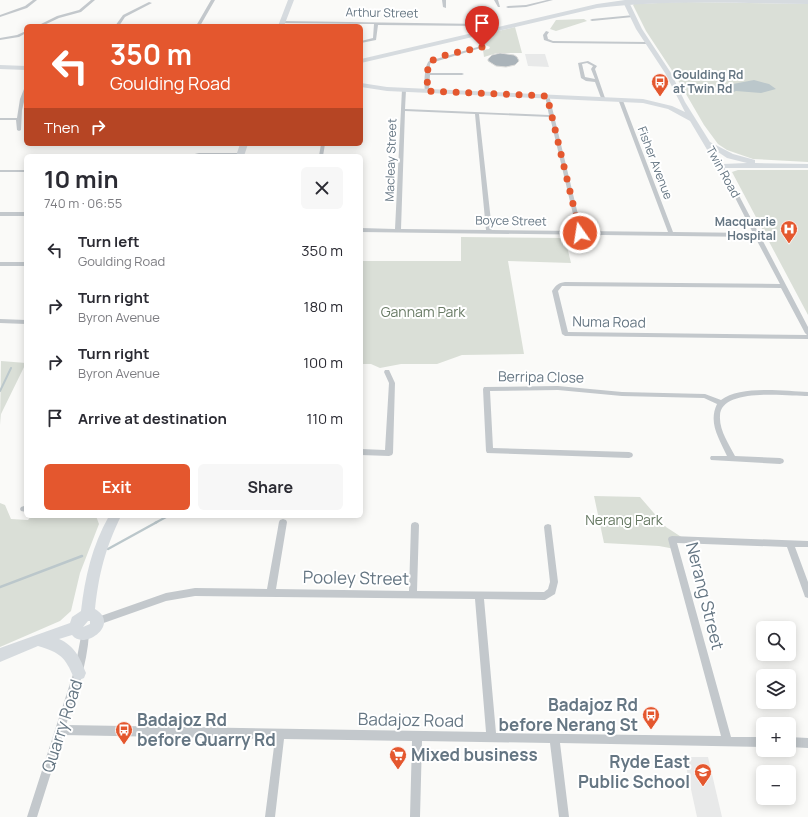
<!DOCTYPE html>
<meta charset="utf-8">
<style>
body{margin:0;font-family:Manrope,sans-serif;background:#f7f7f7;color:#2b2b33;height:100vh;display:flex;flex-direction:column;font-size:15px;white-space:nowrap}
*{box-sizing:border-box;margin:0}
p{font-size:13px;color:#7c7c81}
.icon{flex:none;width:22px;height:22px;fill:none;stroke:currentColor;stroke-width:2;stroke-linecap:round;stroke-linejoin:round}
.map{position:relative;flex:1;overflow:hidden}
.side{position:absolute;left:24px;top:154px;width:339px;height:364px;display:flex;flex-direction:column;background:#fff;border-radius:6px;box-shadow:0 2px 10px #0003}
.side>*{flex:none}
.top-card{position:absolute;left:24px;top:24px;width:339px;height:122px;border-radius:6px;box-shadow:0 2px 10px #0003;background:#e4572e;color:#fff;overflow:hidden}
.fabs{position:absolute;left:756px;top:621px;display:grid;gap:8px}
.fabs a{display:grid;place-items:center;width:40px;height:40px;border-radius:6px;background:#fff;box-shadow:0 2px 10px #0003;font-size:20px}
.pin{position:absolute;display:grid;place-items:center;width:34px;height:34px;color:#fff;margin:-41px -17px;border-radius:50% 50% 50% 0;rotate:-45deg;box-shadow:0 0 4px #0007}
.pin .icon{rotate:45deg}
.me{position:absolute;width:44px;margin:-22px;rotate:347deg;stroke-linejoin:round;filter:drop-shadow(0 0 3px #0008)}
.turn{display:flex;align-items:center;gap:14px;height:84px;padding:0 20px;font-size:18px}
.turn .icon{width:52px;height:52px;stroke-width:2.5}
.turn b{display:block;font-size:28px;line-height:34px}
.then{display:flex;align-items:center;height:38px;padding:0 20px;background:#0003;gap:8px;font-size:15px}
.round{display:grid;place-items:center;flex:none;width:42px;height:42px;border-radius:6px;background:#f7f7f7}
.overview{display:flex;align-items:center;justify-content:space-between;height:68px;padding:0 20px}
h1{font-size:24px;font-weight:700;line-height:30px}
.action{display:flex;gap:8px;margin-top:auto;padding:8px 20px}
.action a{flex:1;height:46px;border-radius:6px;background:#e4572e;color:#fff;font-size:16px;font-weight:700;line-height:46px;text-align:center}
.action a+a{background:#f7f7f7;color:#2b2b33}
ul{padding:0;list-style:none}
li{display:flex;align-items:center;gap:12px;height:56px;padding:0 20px}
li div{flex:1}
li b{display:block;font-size:15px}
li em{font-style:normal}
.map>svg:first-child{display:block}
.built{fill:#e8e9e9}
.green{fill:#dadfd7}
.water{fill:#bbc7cb}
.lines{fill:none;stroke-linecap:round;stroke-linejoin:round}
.stream-far1{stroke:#bbc7cb;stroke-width:2}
.stream{stroke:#bbc7cb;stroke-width:2.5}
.building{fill:#aab3b9;stroke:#dcdcda}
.street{fill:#c3c8cc;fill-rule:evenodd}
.secondary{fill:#d6dbdf;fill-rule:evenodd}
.highway{fill:#d6dbdf;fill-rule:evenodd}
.route{stroke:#e4572e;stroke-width:7;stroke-dasharray:0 12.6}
.labels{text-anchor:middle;stroke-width:4;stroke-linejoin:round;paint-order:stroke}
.far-street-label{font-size:12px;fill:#657683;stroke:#fff}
.far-poi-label{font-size:12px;font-weight:bold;fill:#657683;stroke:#fff;text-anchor:start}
.park-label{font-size:14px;fill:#687a64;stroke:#fff}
.street-label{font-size:14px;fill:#657683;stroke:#fff}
.near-street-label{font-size:17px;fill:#657683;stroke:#fff}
.near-poi-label{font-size:17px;font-weight:bold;fill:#657683;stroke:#fff;text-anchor:end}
</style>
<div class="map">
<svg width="808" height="817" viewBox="0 0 808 817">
<rect width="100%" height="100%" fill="#fafaf8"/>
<path class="built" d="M525,54H545L549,67L528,66Z
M684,757H708L722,817H697Z"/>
<path class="green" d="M684,2L808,4V162L753,159L727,150L718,144L704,125L675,75L646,31L633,5L634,4Z
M584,19L587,21L556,31L550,29L556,20Z
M515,27L522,53H497L484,57L483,50L489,49L490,47L483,44L481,35Z
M738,170H808V315L732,172Z
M461,237L565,238L571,263L508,261L524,354L462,355L437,364H401L380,368L371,364H361V261H461Z
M1,361L26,363L1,414L0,425Z
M594,496L640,497L666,527L686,540L672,539L675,549L659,546L604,543Z
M0,503L5,505L11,519L28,520L31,516H96L99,524L80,573L71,611L60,621L0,647Z"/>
<path class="water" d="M754,80L769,84L776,89L761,93L736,91L731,93L727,92L724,89L733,84Z"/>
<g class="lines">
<path class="stream-far1" d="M0,391L11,368
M155,523L168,516"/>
<path class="stream" d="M108,549L157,522
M0,587L82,556"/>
</g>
<path class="building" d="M500,53L514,55L517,57L519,61L515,65L506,67L496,66L488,61V59L492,55Z"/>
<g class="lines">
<path class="street" d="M33,0H37L27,8L0,17V15L25,6Z
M91,0H95L81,12L59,18L42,26H37L57,16L79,10Z
M211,0H215L200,26H196Z
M442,0H446V8L443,7Z
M494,0H498L500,7H498Z
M547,0H553L526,7L508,8L506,7L508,6L526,5Z
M149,2L152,3L125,17L119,26H115L123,15Z
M634,15L635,16L633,17L592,21L590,20L592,19Z
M282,21L482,24L484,25L482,26L378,25L376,40L361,43V41L373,38L374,24L281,23V21Z
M26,31V33L19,37L0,40V38L17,35Z
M546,31L549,32L547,35L548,39L553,41L648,42L650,43L648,44L553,43L544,40L543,35Z
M481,46L484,47L431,63L430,64V73H462L464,74L462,75H430L429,91L425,92C424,85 424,66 429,61Z
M588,61L597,66L595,69L605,98V99L601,98L595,82L586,81L581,78L578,63ZM587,63L593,66L591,69L595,79L585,77L582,64Z
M24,89H26V94L22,110L21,130L19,131L17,130L16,120H0V118H17L20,99Z
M402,89L406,90L405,109L549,115L545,96L549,95L582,231L668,232L618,99L622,98L673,232L753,233L719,166L723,165L808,327V339L565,336L562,334L552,291C556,285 558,283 565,282L780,284L755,237L361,232V228L395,229ZM405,111L475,114L486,230L401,229ZM479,114L550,117L577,231L492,230ZM562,286L781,288L805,333L807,335L568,332L558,291Z
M321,144H325L323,156H319Z
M199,153H241L243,154L241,155L186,156Z
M0,170H26V172H0Z
M0,212H26V216H0Z
M0,262H26V266H0Z
M0,319L26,320V324L0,323Z
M385,370H389L395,383L393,453L392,455L389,456L361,455V449L385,450L389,383L384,372Z
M558,386L622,392L705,394L721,400C740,385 785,391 808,392V396C789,396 720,387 720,416C719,430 729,444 735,456L780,458L783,459L784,461L783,463L780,464L711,460L710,458L711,456H727C719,438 708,423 717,404L704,398L622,396L558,390L490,391L493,448L629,452L632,453L633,455L632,457L629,458L487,453L486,451L483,389L484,387Z
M24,506H26V512L21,511L20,509L21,507Z
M283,519L286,520L287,522L276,589L409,591L411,525L412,523L415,522L418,523L419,525L417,591L544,592L548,589L550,582L544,527L545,525L548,524L551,525L558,582L555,594L545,600L484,599L496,733L721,736L668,539L669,537L672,536L808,541V547H795L808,582V598L805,597L804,594L787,547L677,543L731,737H763V747L560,743L569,817H559L550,743L422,741L420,817H410L412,741L284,739L275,817H265L275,739L63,735L37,817H27L75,668L82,631L85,630L88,631L89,634C87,666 76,695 66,725L486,732L475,599L195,596L166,601L98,625L95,624L94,621L95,618L166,593L195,588L267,589L279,522L280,520Z
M789,737L808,738V748L789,747Z"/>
<path class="secondary" d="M288,0H294L284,26H278Z
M626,0L629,2L642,29L671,73L685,102L710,142L733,154L755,160V163L808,164V168H718L690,121L668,109L643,103L387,91L361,87V83L387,87L643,99L672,106L685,112L665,73L636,29L623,2ZM715,150L727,158L747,163L723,164Z
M240,144H248L244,156H236Z
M109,516H121C105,549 99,573 95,609C121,624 84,651 72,635L59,639C75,646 80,658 86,673L84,678L79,680L74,678C65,657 61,653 38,646L0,662V648L70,623L72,617L81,611C85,577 92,546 109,516ZM88,621H90V624L83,627Z"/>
<path class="highway" d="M625,0H808V4C738,3 667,0 597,8L361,63V59L597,4Z
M0,65L26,66V70L0,69Z"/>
</g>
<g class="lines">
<path class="route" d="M482,47C471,50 434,55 428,64L427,91L547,96L580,233"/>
</g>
<defs>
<g id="bus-pin" transform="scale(0.9)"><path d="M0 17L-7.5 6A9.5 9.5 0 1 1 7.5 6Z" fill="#e4572e" stroke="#fff"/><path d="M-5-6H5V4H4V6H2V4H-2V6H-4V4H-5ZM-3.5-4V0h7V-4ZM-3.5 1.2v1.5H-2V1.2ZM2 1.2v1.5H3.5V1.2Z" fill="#fff"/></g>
<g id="hospital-pin" transform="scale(0.9)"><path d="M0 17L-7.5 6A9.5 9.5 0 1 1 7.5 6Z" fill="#e4572e" stroke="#fff"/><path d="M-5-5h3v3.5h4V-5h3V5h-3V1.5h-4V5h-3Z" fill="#fff"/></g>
<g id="supermarket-pin" transform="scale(0.9)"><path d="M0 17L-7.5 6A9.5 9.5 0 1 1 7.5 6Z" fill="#e4572e" stroke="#fff"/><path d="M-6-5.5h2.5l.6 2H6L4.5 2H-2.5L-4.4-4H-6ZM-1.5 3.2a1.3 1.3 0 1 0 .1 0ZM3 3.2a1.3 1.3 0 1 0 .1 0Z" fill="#fff"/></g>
<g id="school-pin" transform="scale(0.9)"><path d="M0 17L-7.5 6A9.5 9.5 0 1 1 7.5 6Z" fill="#e4572e" stroke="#fff"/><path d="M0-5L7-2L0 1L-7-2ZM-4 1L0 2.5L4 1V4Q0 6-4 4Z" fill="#fff"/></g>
</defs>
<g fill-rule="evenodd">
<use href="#bus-pin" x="660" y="82"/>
<use href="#hospital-pin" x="789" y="229"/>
<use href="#bus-pin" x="651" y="715"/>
<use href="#bus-pin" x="124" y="730"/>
<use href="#supermarket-pin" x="398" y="755"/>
<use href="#school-pin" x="703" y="772"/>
</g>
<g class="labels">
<g class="far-street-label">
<text transform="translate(382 13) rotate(1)" y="4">Arthur Street</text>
<text transform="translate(391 160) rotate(-88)" y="4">Macleay Street</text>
<text transform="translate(655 163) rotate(69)" y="4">Fisher Avenue</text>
<text transform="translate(723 172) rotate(61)" y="4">Twin Road</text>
<text transform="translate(511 221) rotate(1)" y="4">Boyce Street</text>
</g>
<g class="far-poi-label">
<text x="673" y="79">Goulding Rd<tspan x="673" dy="14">at Twin Rd</tspan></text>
<text x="776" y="226" text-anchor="end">Macquarie<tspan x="776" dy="14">Hospital</tspan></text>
</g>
<g class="park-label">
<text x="423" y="317">Gannam Park</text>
<text x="624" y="525">Nerang Park</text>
</g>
<g class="street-label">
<text transform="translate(609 322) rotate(1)" y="5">Numa Road</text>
<text transform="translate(541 377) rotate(1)" y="5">Berripa Close</text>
</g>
<g class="near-street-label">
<text transform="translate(356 578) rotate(1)" y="6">Pooley Street</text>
<text transform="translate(705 596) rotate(76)" y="6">Nerang Street</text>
<text transform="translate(411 720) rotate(1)" y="6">Badajoz Road</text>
<text transform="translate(62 726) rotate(-72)" y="6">Quarry Road</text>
</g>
<g class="near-poi-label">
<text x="638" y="711">Badajoz Rd<tspan x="638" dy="20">before Nerang St</tspan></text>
<text x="137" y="726" text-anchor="start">Badajoz Rd<tspan x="137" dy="20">before Quarry Rd</tspan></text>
<text x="411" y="761" text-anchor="start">Mixed business</text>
<text x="690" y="768">Ryde East<tspan x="690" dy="20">Public School</tspan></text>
</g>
</g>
</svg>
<div class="fabs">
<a><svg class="icon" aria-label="search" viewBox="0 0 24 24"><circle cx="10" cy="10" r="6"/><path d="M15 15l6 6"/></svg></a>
<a><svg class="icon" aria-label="layers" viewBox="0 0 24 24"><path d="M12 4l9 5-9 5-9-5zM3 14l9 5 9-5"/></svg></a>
<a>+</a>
<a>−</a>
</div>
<div class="pin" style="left:482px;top:47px;background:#d93025"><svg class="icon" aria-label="arrive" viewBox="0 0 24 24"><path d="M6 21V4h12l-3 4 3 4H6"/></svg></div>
<svg class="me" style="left:580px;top:233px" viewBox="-20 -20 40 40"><circle r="17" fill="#e4572e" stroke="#fff" stroke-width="3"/><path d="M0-11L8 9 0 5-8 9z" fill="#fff"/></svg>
<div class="top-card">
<div class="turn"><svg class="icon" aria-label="left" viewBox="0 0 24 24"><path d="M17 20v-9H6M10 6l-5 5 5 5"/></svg><div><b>350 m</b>Goulding Road</div></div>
<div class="then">Then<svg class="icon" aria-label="right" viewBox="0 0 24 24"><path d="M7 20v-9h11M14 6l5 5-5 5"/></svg></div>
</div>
<section class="side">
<div class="overview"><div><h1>10 min</h1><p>740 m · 06:55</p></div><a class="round"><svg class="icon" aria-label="close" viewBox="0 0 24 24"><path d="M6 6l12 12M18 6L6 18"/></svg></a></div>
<ul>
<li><svg class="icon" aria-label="left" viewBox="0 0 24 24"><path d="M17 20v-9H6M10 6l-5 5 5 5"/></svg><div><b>Turn left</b><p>Goulding Road</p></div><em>350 m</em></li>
<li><svg class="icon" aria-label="right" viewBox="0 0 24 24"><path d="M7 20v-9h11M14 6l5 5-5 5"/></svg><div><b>Turn right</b><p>Byron Avenue</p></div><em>180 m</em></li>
<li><svg class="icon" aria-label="right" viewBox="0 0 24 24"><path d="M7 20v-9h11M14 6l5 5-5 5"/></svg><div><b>Turn right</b><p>Byron Avenue</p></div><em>100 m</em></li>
<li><svg class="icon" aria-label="arrive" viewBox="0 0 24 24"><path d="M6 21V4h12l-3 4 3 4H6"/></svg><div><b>Arrive at destination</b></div><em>110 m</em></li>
</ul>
<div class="action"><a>Exit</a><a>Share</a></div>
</section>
</div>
